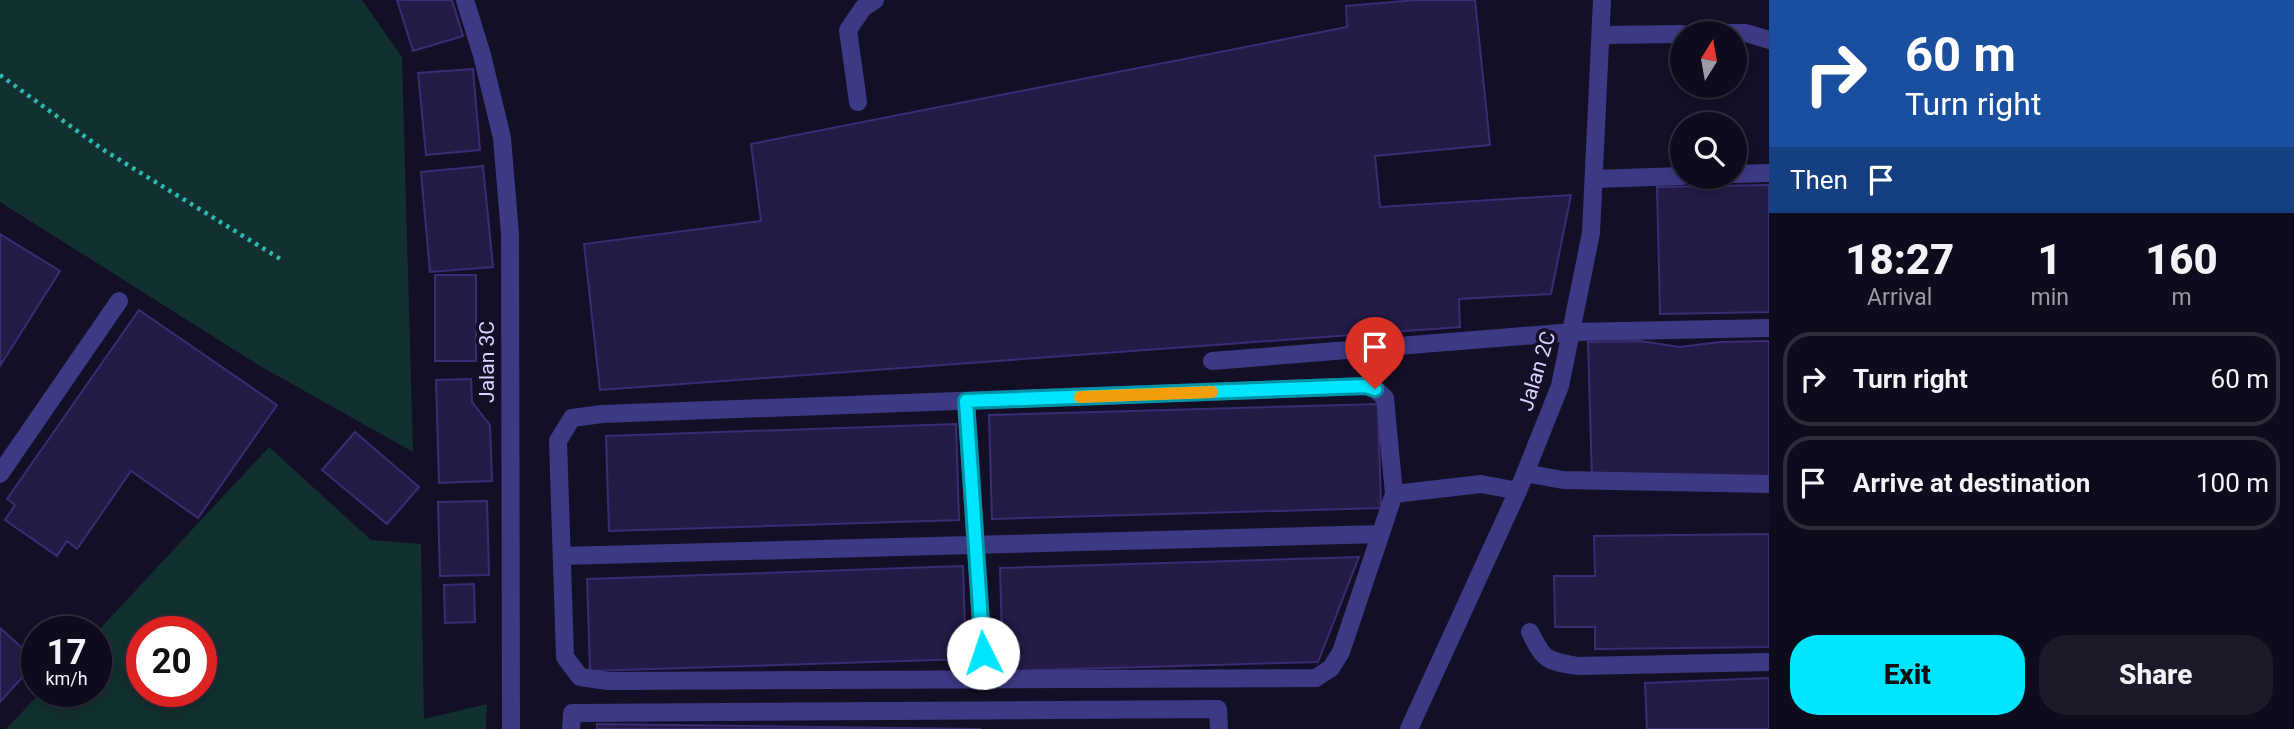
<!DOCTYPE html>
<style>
body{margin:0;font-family:Roboto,sans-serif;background:#1c1929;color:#f1f3f6;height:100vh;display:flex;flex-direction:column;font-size:26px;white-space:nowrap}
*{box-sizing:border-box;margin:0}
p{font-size:23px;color:#9b9ba3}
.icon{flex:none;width:38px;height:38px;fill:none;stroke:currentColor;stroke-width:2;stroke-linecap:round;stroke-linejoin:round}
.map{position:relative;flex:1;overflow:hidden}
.panel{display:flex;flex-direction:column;background:#0e0b1c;width:525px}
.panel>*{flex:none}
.hud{background:#1a4fa0;color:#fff;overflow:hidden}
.needle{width:46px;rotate:11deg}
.fabs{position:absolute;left:1670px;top:21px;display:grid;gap:14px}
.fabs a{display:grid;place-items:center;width:77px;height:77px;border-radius:50%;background:#0e0b1c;box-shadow:0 4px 10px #0003,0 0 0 2px #2e2b3b;font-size:35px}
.speed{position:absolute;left:21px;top:616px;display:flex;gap:14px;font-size:35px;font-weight:700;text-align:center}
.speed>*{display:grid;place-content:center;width:91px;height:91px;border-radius:50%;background:#0e0b1c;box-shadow:0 4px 10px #0003,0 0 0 2px #2e2b3b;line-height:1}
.speed small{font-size:18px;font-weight:400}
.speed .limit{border:10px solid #d22;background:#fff;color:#111}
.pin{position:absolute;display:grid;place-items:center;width:60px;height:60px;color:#fff;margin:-72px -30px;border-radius:50% 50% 50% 0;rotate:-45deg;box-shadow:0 0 7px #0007}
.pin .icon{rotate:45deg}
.me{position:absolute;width:77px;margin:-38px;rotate:356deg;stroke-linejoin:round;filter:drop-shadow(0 0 5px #0008)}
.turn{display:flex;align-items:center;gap:24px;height:147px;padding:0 21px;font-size:32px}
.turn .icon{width:91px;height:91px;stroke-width:2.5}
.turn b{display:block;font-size:49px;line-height:60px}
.then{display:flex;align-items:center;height:66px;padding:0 21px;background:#0003;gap:14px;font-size:26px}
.eta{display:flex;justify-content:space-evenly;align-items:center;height:119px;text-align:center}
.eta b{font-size:42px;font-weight:800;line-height:49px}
.button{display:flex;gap:14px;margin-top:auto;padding:14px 21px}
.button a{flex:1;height:80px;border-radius:28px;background:#00e5ff;color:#111;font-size:28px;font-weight:800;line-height:80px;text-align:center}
.button a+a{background:#1c1929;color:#f1f3f6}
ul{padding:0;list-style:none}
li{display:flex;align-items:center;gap:21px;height:94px;margin:0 14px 10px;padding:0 7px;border:4px solid #2e2b3b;border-radius:28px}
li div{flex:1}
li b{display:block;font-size:26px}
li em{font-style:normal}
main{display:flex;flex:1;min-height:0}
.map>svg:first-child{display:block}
.green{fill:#12302f;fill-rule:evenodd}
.building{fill:#241b47;stroke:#3b2d73;stroke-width:2}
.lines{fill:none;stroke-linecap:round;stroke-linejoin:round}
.path{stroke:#2fb8b0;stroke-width:4.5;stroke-dasharray:3.5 5;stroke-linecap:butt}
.minor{stroke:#3d3a85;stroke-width:18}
.route-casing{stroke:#0095a6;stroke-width:18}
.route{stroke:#00e5ff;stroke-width:12}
.slow{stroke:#f59e0b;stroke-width:12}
.labels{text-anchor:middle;stroke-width:7;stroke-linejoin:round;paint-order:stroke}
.street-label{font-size:21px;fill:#d9d4ff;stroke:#130f26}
</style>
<main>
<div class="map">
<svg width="1769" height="729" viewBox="0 0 1769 729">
<rect width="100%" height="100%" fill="#130f26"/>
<path class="green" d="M0,0H362L402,57L413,452L260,366L0,202Z
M269,447L371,540L421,544L424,719L487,704L486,729H6L42,691H96V633ZM142,632H201V691H142Z"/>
<path class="building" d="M397,0H452L463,36L413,51Z
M1417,0H1475L1490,145L1375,156L1380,207L1571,195L1551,294L1459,299L1460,327L600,390L584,244L761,221L751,144L1347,27L1346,6Z
M473,69L480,150L426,155L418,73Z
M483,166L493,267L430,272L421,172Z
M1769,185V312L1660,314L1657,187Z
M0,234L60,271L0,366Z
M435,275H476V361H435Z
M139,310L277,405L198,518L131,471L77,549L67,541L57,556L5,520L15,505L7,499Z
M1640,341L1680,347L1720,342L1769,341V476L1592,480L1588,342Z
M471,379L472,402L490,425L492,481L439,483L436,380Z
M1378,404L1381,508L992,519L989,415Z
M956,424L959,520L609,531L606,436Z
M355,432L419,487L387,524L322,470Z
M487,501L489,575L440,576L438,502Z
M1769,534V647L1595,649V627H1555L1554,576H1595L1594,536Z
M1359,557L1318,662L1003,671L1000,568Z
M963,566L966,659L590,671L587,579Z
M474,584L475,622L445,623L444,585Z
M0,628L37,661L0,702Z
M1769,678V729H1647L1645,683Z
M597,724L981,729H597Z"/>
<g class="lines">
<path class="path" d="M0,75L102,149L282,260"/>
<path class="minor" d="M465,0L482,55L502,138L510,234L511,729
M1716,33H1746L1769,40
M1602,35L1682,34
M858,102L848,30L863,8L875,0
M1734,174L1769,173
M1594,179L1682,176
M1212,361L1573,332L1769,328
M1366,386L1375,389L1385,398L1394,494L1341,652L1331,668L1316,678L608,681L580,677L565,657L558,441L572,418L602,414Z
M966,401L985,679
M1525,473L1563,480L1769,484
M0,474L119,301
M1394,494L1481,484L1518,491
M562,556L1381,534
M1530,632C1544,661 1547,661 1578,666L1769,662
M571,729L572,713L1218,709L1219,729
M1409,729L1518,491L1560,386L1591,233L1602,0"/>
</g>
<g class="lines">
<g class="route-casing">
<path id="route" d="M983,653L966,401L1366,386L1375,389"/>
</g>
<use href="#route" class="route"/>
<path class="slow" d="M1080,397L1212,392"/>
</g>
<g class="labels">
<g class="street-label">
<text transform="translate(487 362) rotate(-90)" y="7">Jalan 3C</text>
<text transform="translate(1537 371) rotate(-73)" y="7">Jalan 2C</text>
</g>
</g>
</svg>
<div class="fabs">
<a><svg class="needle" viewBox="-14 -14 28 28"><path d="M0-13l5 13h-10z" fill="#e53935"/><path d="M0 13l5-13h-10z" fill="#9b9ba3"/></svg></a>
<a><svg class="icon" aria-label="search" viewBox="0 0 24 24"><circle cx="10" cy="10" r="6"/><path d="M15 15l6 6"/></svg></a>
</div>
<div class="speed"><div>17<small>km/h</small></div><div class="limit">20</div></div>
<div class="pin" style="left:1375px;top:389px;background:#d93025"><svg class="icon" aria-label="arrive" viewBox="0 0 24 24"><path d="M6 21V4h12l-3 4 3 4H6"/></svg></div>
<svg class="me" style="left:983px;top:653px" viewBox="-20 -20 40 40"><circle r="19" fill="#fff"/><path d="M0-13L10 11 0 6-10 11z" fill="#00e5ff"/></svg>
</div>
<section class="panel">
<div class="hud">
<div class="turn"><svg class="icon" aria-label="right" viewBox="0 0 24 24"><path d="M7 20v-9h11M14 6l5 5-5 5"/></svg><div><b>60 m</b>Turn right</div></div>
<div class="then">Then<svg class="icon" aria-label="arrive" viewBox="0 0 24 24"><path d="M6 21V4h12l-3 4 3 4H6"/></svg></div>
</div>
<div class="eta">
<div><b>18:27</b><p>Arrival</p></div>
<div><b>1</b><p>min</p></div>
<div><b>160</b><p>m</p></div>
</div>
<ul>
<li><svg class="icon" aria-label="right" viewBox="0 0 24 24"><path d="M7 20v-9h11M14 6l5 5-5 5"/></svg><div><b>Turn right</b></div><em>60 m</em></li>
<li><svg class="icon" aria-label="arrive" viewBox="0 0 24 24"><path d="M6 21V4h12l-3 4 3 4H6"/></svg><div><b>Arrive at destination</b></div><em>100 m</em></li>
</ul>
<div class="button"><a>Exit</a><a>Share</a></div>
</section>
</main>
